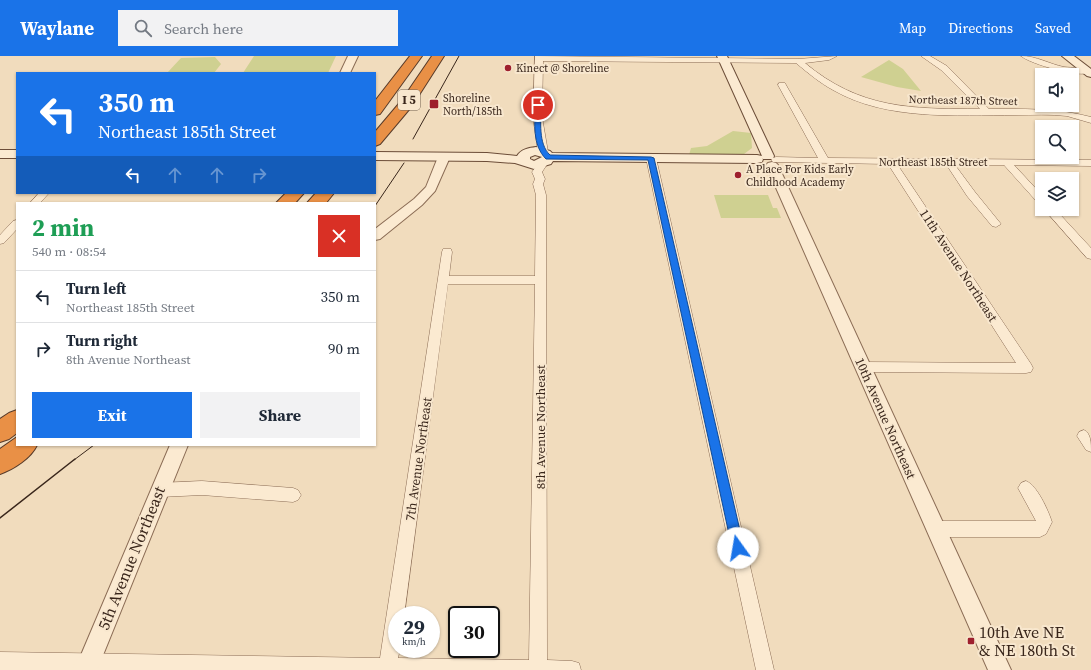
<!DOCTYPE html>
<meta charset="utf-8">
<style>
body{margin:0;font-family:"Source Serif 4",serif;background:#f2f2f3;color:#1f2937;height:100vh;display:flex;flex-direction:column;font-size:15px;white-space:nowrap}
*{box-sizing:border-box;margin:0}
p{font-size:13px;color:#747a83}
.icon{flex:none;width:22px;height:22px;fill:none;stroke:currentColor;stroke-width:2;stroke-linecap:round;stroke-linejoin:round}
.map{position:relative;flex:1;overflow:hidden}
.sheet{position:absolute;left:16px;top:146px;width:360px;height:244px;display:flex;flex-direction:column;background:#fff;border-radius:0px;box-shadow:0 1px 3px #0004}
.sheet>*{flex:none}
.banner{position:absolute;left:16px;top:16px;width:360px;height:122px;border-radius:0px;box-shadow:0 1px 3px #0004;background:#1a73e8;color:#fff;overflow:hidden}
.fabs{position:absolute;left:1035px;top:12px;display:grid;gap:8px}
.fabs a{display:grid;place-items:center;width:44px;height:44px;border-radius:0px;background:#fff;box-shadow:0 1px 3px #0004;font-size:20px}
.speed{position:absolute;left:388px;top:550px;display:flex;gap:8px;font-size:20px;font-weight:700;text-align:center}
.speed>*{display:grid;place-content:center;width:52px;height:52px;border-radius:50%;background:#fff;box-shadow:0 1px 3px #0004;line-height:1}
.speed small{font-size:10px;font-weight:400}
.speed .limit{border:2px solid #111;border-radius:6px;background:#fff;color:#111}
.pin{position:absolute;display:grid;place-items:center;width:34px;height:34px;color:#fff;margin:-17px;border:2px solid #fff;border-radius:50%;box-shadow:0 1px 4px #0007}
.me{position:absolute;width:44px;margin:-22px;rotate:347deg;stroke-linejoin:round;filter:drop-shadow(0 0 3px #0008)}
.turn{display:flex;align-items:center;gap:14px;height:84px;padding:0 16px;font-size:18px}
.turn .icon{width:52px;height:52px;stroke-width:2.5}
.turn b{display:block;font-size:28px;line-height:34px}
.lanes{display:flex;align-items:center;height:38px;padding:0 16px;background:#0003;justify-content:center;gap:20px;direction:ltr}
.lanes .off{opacity:.35}
.round{display:grid;place-items:center;flex:none;width:42px;height:42px;border-radius:0px;background:#f2f2f3}
.summary{display:flex;align-items:center;justify-content:space-between;height:68px;padding:0 16px}
h1{font-size:24px;font-weight:700;line-height:30px;color:#1e9e55}
.primary-button{display:flex;gap:8px;margin-top:auto;padding:8px 16px}
.primary-button a{flex:1;height:46px;border-radius:0px;background:#1a73e8;color:#fff;font-size:16px;font-weight:700;line-height:46px;text-align:center}
.primary-button a+a{background:#f2f2f3;color:#1f2937}
ul{padding:0;list-style:none}
li{display:flex;align-items:center;gap:12px;height:52px;padding:0 16px;border-top:1px solid #e0e1e3}
li div{flex:1}
li b{display:block;font-size:15px}
li em{font-style:normal}
header{display:flex;align-items:center;gap:24px;box-sizing:border-box;height:56px;padding:0 20px;background:#1a73e8;color:#fff}
header strong{font-size:19px}
nav{display:flex;gap:22px;margin-inline-start:auto;font-size:14px}
.search{width:280px;height:36px;background:#f2f2f3;display:flex;align-items:center;gap:10px;box-sizing:border-box;padding:0 14px;border-radius:0px;color:#747a83;font-size:15px}
.map>svg:first-child{display:block}
.green{fill:#cfd091}
.lines{fill:none;stroke-linecap:round;stroke-linejoin:round}
.minor-casing{stroke:#8b6c55;stroke-width:1}
.tertiary-casing{stroke:#8b6c55;stroke-width:2}
.secondary-casing{stroke:#6c4d38;stroke-width:2}
.motorway-casing{stroke:#583b2a;stroke-width:2}
.minor{fill:#fbead1;fill-rule:evenodd}
.tertiary{fill:#fbead1;fill-rule:evenodd}
.secondary{fill:#fbead1;fill-rule:evenodd}
.motorway{fill:#e99046;fill-rule:evenodd}
.tram-far1{stroke:#39261b;stroke-width:1}
.tram{stroke:#39261b;stroke-width:1.5}
.route{fill:#1a73e8;stroke:#114b97}
.poi-dot{fill:#9e202e;stroke:#f8e7ce;stroke-width:1.5}
.labels{text-anchor:middle;stroke-width:4;stroke-linejoin:round;paint-order:stroke}
.far-poi-label{font-size:11px;fill:#39261b;stroke:#f8e7ce;text-anchor:start}
.far-street-label{font-size:11px;fill:#39261b;stroke:#f8e7ce}
.shield{fill:#f8e7ce;stroke:#726051;stroke-width:1}
.shield-label{font-size:12px;font-weight:bold;fill:#39261b}
.street-label{font-size:13px;fill:#39261b;stroke:#f8e7ce}
.near-street-label{font-size:16px;fill:#39261b;stroke:#f8e7ce}
.near-poi-label{font-size:16px;fill:#39261b;stroke:#f8e7ce;text-anchor:start}
</style>
<header>
<strong>Waylane</strong>
<div class="search"><svg class="icon" aria-label="search" viewBox="0 0 24 24"><circle cx="10" cy="10" r="6"/><path d="M15 15l6 6"/></svg>Search here</div>
<nav><a>Map</a><a>Directions</a><a>Saved</a></nav>
</header>
<div class="map">
<svg width="1091" height="614" viewBox="0 0 1091 614">
<rect width="100%" height="100%" fill="#f1dcbd"/>
<path class="green" d="M254,0H336L328,17H243Z
M215,1L221,8L214,17H167L181,2Z
M889,4L903,13L921,35L897,31L861,21Z
M733,75L751,77L752,92L744,98L717,100L689,99L691,92L707,90Z
M714,139H768L773,152H777L781,162H721Z"/>
<g class="lines">
<g class="minor-casing">
<path id="minor" d="M535,0L798,3L837,0L829,4L805,7C860,53 911,53 980,53L941,14L921,0H930L947,10L989,53C1024,53 1057,52 1091,61V67C1083,65 1075,62 1067,60C1050,58 1033,59 1016,59C956,59 887,65 833,34C820,27 808,17 796,7L543,5L542,61L548,96L543,99L538,96L533,61Z
M1021,0C1037,0 1049,8 1064,11C1072,12 1085,11 1091,16C1082,23 1030,8 1021,0Z
M779,27H785L786,29L828,102L1091,104V110L1014,109L1042,139V148L1038,147L1004,109H955L975,136L1001,168L996,171L992,170L967,140L946,108H897L1031,308L1033,312L1031,316L1026,317L863,316L858,315L856,311L858,307L863,306L1016,307L888,108L773,106L771,104L773,102L776,101L818,102L778,29Z
M651,99L656,102L774,614H756L646,102Z
M543,104L548,107L542,116L545,123L543,128L546,139L547,604L572,605L579,607L581,614H0V596L380,602L442,196L443,193H451L452,196L449,220H535L536,139L533,128L535,123L532,116L540,105ZM448,228H535L529,604L398,602L400,593H397V559H404Z
M39,137H49L40,147H30Z
M1044,153H1055L1091,192V203L1087,202Z
M17,164V173L4,187L0,188V179L13,165Z
M1084,374C1091,377 1091,387 1091,396L1086,394L1077,380L1079,376Z
M202,425L293,432L298,434L301,439L298,444L293,446L202,439L160,441L155,439L152,434L155,429L160,427Z
M1026,425C1037,429 1048,454 1052,466L1046,478L1040,481H936L930,478L928,473L930,468L936,465H1036L1018,432L1021,427Z"/>
</g>
<g class="tertiary-casing">
<path id="tertiary" d="M348,0H358L350,17H340Z
M444,98L448,99L450,101L435,135L422,149L380,183L375,184V173L414,143L426,131L438,101L440,99Z
M772,106L776,107L778,109L1011,614H988L766,109L768,107Z
M170,389H188L97,614H72L75,606L81,599Z"/>
</g>
<g class="secondary-casing">
<path id="secondary" d="M717,0H727L774,100L773,103H763L762,100Z
M1062,0H1074L1091,13V21L1087,20Z
M536,91L550,95L552,97L757,99L762,100L763,103L762,106L757,107L553,105L551,108L534,113L515,107L487,105L375,104V96L487,97L517,100C521,93 529,92 536,91ZM535,99L542,101L534,105L530,103V101Z
M0,94H17V102H0Z"/>
</g>
<g class="motorway-casing">
<path id="motorway" d="M410,0H422L380,58L375,59V45Z
M432,0H444L412,50L380,88L375,90V76L402,44Z
M286,137H304L295,147H276Z
M316,137H334L326,147H307Z
M17,354V377L9,383L0,386V363L9,357Z
M17,381V389H37C31,402 14,413 0,418V393Z"/>
</g>
<use href="#minor" class="minor"/>
<use href="#tertiary" class="tertiary"/>
<use href="#secondary" class="secondary"/>
<use href="#motorway" class="motorway"/>
<path class="tram-far1" d="M413,83L459,0
M375,150L404,107
M74,404L94,389"/>
<path class="tram" d="M0,462L75,403"/>
</g>
<path class="route" d="M538,47L541,49C541,65 538,88 550,99L651,101L654,102L744,492L742,496L738,497L734,496L732,492L648,104L546,103C532,89 535,67 535,49Z"/>
<g class="poi-dot">
<circle cx="508" cy="12" r="4"/>
<rect x="429" y="43" width="10" height="10" rx="2"/>
<circle cx="738" cy="119" r="4"/>
<rect x="967" y="581" width="8" height="8" rx="2"/>
</g>
<g class="labels">
<g class="far-poi-label">
<text x="516" y="16">Kinect @ Shoreline</text>
<text x="443" y="46">Shoreline<tspan x="443" dy="13">North/185th</tspan></text>
<text x="746" y="117">A Place For Kids Early<tspan x="746" dy="13">Childhood Academy</tspan></text>
</g>
<g class="far-street-label">
<text transform="translate(963 44) rotate(1)" y="4">Northeast 187th Street</text>
<text x="933" y="110">Northeast 185th Street</text>
</g>
<rect class="shield" x="398" y="34" width="22" height="20" rx="3"/>
<g class="shield-label">
<text x="409" y="48">I 5</text>
</g>
<g class="street-label">
<text transform="translate(959 209) rotate(57)" y="5">11th Avenue Northeast</text>
<text transform="translate(886 362) rotate(66)" y="5">10th Avenue Northeast</text>
<text transform="translate(540 371) rotate(-90)" y="5">8th Avenue Northeast</text>
<text transform="translate(418 403) rotate(-82)" y="5">7th Avenue Northeast</text>
</g>
<g class="near-street-label">
<text transform="translate(131 502) rotate(-68)" y="6">5th Avenue Northeast</text>
</g>
<g class="near-poi-label">
<text x="979" y="582">10th Ave NE<tspan x="979" dy="18">&amp; NE 180th St</tspan></text>
</g>
</g>
</svg>
<div class="fabs">
<a><svg class="icon" aria-label="sound" viewBox="0 0 24 24"><path d="M4 9h4l5-4v14l-5-4H4zM17 9q2 3 0 6"/></svg></a>
<a><svg class="icon" aria-label="search" viewBox="0 0 24 24"><circle cx="10" cy="10" r="6"/><path d="M15 15l6 6"/></svg></a>
<a><svg class="icon" aria-label="layers" viewBox="0 0 24 24"><path d="M12 4l9 5-9 5-9-5zM3 14l9 5 9-5"/></svg></a>
</div>
<div class="speed"><div>29<small>km/h</small></div><div class="limit">30</div></div>
<div class="pin" style="left:538px;top:49px;background:#d93025"><svg class="icon" aria-label="arrive" viewBox="0 0 24 24"><path d="M6 21V4h12l-3 4 3 4H6"/></svg></div>
<svg class="me" style="left:738px;top:492px" viewBox="-20 -20 40 40"><circle r="19" fill="#fff"/><path d="M0-13L10 11 0 6-10 11z" fill="#1a73e8"/></svg>
<div class="banner">
<div class="turn"><svg class="icon" aria-label="left" viewBox="0 0 24 24"><path d="M17 20v-9H6M10 6l-5 5 5 5"/></svg><div><b>350 m</b>Northeast 185th Street</div></div>
<div class="lanes"><svg class="icon" aria-label="left" viewBox="0 0 24 24"><path d="M17 20v-9H6M10 6l-5 5 5 5"/></svg><svg class="icon off" aria-label="ahead" viewBox="0 0 24 24"><path d="M12 20V5M6 11l6-6 6 6"/></svg><svg class="icon off" aria-label="ahead" viewBox="0 0 24 24"><path d="M12 20V5M6 11l6-6 6 6"/></svg><svg class="icon off" aria-label="right" viewBox="0 0 24 24"><path d="M7 20v-9h11M14 6l5 5-5 5"/></svg></div>
</div>
<section class="sheet">
<div class="summary"><div><h1>2 min</h1><p>540 m · 08:54</p></div><a class="round" style="background:#d93025;color:#fff"><svg class="icon" aria-label="close" viewBox="0 0 24 24"><path d="M6 6l12 12M18 6L6 18"/></svg></a></div>
<ul>
<li><svg class="icon" aria-label="left" viewBox="0 0 24 24"><path d="M17 20v-9H6M10 6l-5 5 5 5"/></svg><div><b>Turn left</b><p>Northeast 185th Street</p></div><em>350 m</em></li>
<li><svg class="icon" aria-label="right" viewBox="0 0 24 24"><path d="M7 20v-9h11M14 6l5 5-5 5"/></svg><div><b>Turn right</b><p>8th Avenue Northeast</p></div><em>90 m</em></li>
</ul>
<div class="primary-button"><a>Exit</a><a>Share</a></div>
</section>
</div>
